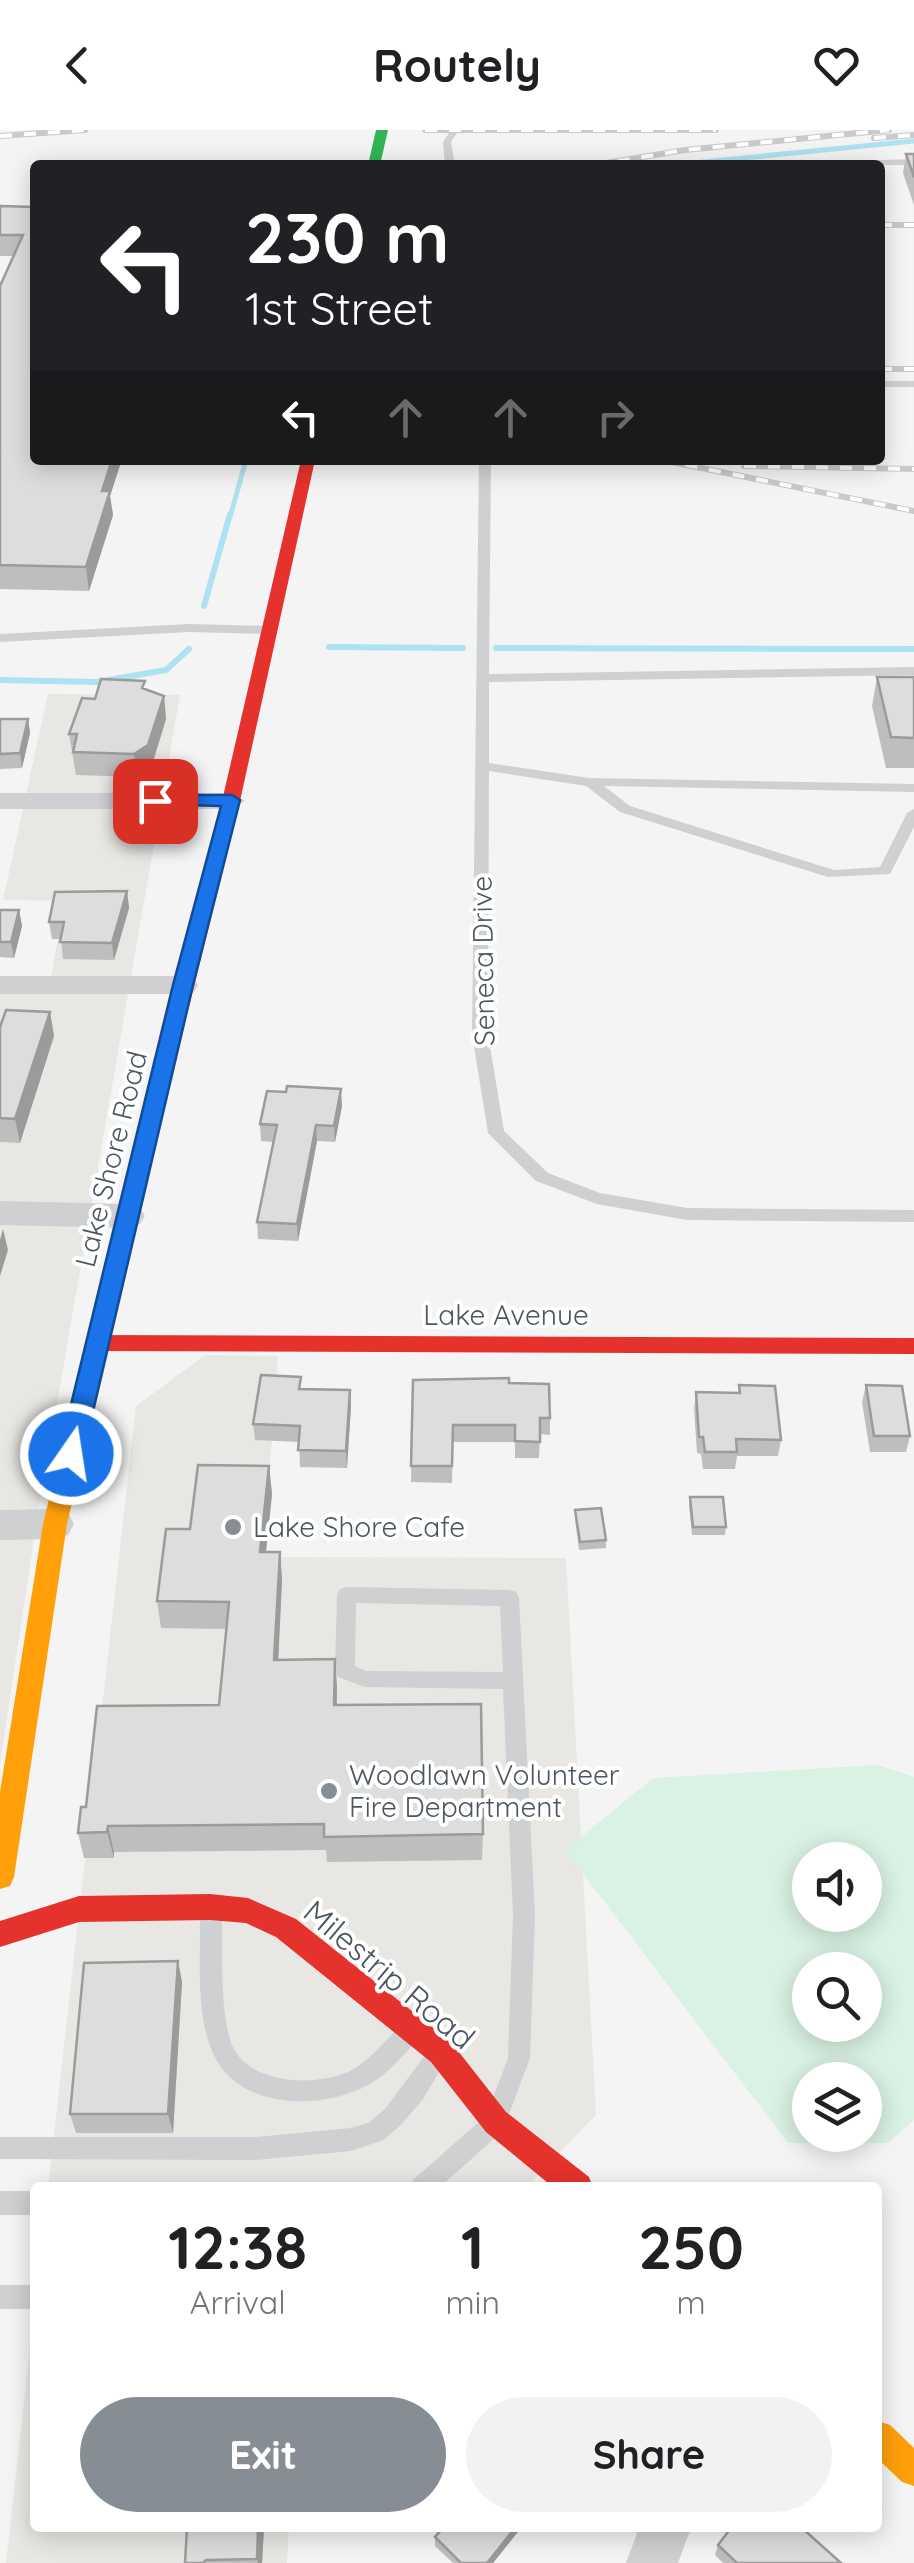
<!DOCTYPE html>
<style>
body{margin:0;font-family:Quicksand,sans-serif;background:#f2f2f2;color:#202124;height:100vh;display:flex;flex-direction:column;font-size:38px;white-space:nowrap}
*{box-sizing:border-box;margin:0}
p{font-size:32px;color:#757577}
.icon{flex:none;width:55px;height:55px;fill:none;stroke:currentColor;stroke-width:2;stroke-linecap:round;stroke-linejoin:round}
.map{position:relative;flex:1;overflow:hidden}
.drawer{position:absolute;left:30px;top:2052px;width:852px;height:350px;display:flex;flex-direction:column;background:#fff;border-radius:10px;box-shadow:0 5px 25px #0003}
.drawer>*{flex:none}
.hud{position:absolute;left:30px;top:30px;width:855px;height:305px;border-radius:10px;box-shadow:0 5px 25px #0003;background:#202124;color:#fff;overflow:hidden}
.fabs{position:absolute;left:792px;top:1712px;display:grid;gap:20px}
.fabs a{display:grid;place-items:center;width:90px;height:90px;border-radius:50%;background:#fff;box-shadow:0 5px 25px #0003;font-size:50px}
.pin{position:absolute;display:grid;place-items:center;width:85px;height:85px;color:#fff;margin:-42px;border-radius:20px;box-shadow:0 5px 15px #0006}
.me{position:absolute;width:110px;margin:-55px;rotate:13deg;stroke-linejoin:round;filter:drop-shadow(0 0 8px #0008)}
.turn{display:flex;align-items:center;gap:35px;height:210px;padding:0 50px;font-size:45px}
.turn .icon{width:130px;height:130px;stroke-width:2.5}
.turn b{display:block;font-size:70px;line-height:85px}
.lanes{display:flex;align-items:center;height:95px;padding:0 50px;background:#0003;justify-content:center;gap:50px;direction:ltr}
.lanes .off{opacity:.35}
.eta{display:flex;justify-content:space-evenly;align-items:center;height:170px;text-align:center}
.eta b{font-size:60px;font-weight:700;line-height:70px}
.action{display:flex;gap:20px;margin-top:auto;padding:20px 50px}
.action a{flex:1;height:115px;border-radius:60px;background:#868d94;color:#fff;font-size:40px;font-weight:700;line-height:115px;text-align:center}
.action a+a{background:#f2f2f2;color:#202124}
header{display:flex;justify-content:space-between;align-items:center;height:130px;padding:0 50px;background:#fff;font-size:45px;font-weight:700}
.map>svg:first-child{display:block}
.commercial{fill:#e8e7e3}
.green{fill:#d9f2e3;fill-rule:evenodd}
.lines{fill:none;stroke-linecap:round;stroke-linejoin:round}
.stream-far1{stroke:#aee2f0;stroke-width:5}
.stream{stroke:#aee2f0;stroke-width:6}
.lane{fill:#ced0d2;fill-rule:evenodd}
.street{fill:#ced0d2;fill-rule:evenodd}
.fast{fill:#30b455;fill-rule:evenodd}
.slow{fill:#ff9f0a;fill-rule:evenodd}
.jam{fill:#e5322d;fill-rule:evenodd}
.rail-casing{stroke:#c9cacc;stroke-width:6}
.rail{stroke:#fff;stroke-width:4;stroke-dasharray:12;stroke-linecap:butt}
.wall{fill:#bebebf}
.shaded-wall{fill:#9b9b9b}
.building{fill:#ddddde;stroke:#9b9b9b;stroke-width:2.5}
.route{fill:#1a73e8;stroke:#114b97;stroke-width:2.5}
.poi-dot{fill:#868d94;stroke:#fff;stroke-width:4}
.labels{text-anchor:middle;stroke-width:8;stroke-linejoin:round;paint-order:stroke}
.street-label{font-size:28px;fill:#4a5661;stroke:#fff}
.poi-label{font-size:28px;fill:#4a5661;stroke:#fff;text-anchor:start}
.near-street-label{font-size:32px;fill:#4a5661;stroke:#fff}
</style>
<header><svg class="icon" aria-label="back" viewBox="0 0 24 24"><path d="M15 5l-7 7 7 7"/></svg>Routely<svg class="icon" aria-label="heart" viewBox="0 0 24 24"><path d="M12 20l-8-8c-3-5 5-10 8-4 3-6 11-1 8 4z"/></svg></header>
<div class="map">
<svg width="914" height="2433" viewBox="0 0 914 2433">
<rect width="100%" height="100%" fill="#f4f4f4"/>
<path class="commercial" d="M48,564L180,565L38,1383L0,1633V858L49,857L65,771L3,770Z
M205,1225L278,1226L263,1427L566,1428L596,1985L526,2057L48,2058L136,1276Z
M35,2174V2398H289L287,2433H6Z"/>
<path class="green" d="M878,1635L914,1647V1990L888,2013H788L565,1720L653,1648ZM810,1730H865V1785H810ZM810,1840H865V1895H810ZM810,1950H865V2005H810Z"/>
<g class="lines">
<path class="stream-far1" d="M673,35L914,11
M230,387L246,330"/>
<path class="stream" d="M204,476L230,384
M329,517L463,518
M496,518L914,519
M0,550L97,552L166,540L189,519"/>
<path class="lane" d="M451,0H459L451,12L455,35H445L443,12Z
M914,29V35H816L821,32Z
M880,251H914V257H880Z
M479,330H491L489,544L914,537V545L489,552V633L589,648L914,654V662L604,656L630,676L834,740L880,737L907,683L914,679V697L890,744L828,747L620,682L586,656L489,641L488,904L504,1001L548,1043L600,1063L687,1078L914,1080V1092L687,1090L597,1074L536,1051L488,1003L472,904Z
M189,494L270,496L276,500L270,504L189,502L0,512V504Z
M347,1457L509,1460L516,1462L519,1468L535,1785L530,1928L509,1984L501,1987L493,1984L490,1976L508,1928L513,1785L503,1559L365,1557L338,1547L335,1541L337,1465L340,1459ZM356,1473L500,1476L503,1542L366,1541L355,1536Z
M211,1773L219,1776L222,1783C223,1819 219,1883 232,1915C249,1956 319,1957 352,1940C370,1930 383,1913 398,1898L406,1895L414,1898L417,1906L414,1914C400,1928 386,1946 368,1955C320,1981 236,1980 212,1921C195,1880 201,1827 200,1783L203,1776Z
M434,1921L442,1924L445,1932L423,1969L401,1995L383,2010L351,2021L256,2030L0,2029V2007H256L351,1998L368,1993L385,1979L426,1924Z
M489,1987L497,1990L501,1998L497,2006L439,2058H409L413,2050L481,1990Z
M0,2061H35V2085H0Z
M0,2155H35V2179H0Z"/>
<path class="street" d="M0,663H231L245,671L231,679H0Z
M0,846H183L194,848L198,855L194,862L183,864H0Z
M0,1071L128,1074L140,1078L145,1086L140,1094L128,1098L0,1095Z
M55,1379L68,1383L74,1394L68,1405L55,1409L0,1410V1380Z
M639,2398H691L678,2433H626Z"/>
<path class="fast" d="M376,0H388L380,35H368Z"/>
<path class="slow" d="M144,1011L154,1018L67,1394L14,1747L10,1756L0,1759V1662L43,1394L134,1018Z
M878,2291L890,2295L914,2318V2356L902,2352L878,2329Z"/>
<path class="jam" d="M301,330H315L240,671L154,1018L144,1025L134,1018L222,671Z
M97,1205L914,1208V1224L97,1221L86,1213Z
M210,1764L248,1768L296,1789L451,1912L506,1982L589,2047L593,2058H554L486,2002L431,1932L276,1807L246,1793L210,1790L79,1792L0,1817V1791L79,1766Z"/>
<g class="rail-casing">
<path id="rail" d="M425,0H716
M0,6L85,0
M874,8L914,5
M594,35L685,20L889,0
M880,95H914
M880,239H914
M662,330L914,381
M744,336L914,339"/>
</g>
<use href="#rail" class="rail"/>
</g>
<path class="wall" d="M906,24H914V75L903,43Z
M0,76L35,77V330L120,335L110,366L113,385L89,461L0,459V156L13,126H0Z
M877,547H914V638H886L872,576Z
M146,559L164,566L166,589L151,638L137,647L76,645L69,604L95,569Z
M0,589H28L30,603L22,638L0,639Z
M127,761L129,778L114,830L63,829L61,809H52L49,792Z
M0,780H19L22,796L14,828L0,827Z
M50,882L54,906L20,1013L0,1012V897Z
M342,976L335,1012L317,1011L298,1111L258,1109L257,1092L273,1012L261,1011L260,994Z
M413,1250L509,1253L550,1288V1305L540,1304L539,1328H515V1312H453L452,1353L411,1352Z
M739,1255L781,1310L778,1326H737L735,1339H703L701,1324L697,1323L694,1279L696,1262L738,1263Z
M866,1255L910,1306L906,1322H870L862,1272Z
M351,1276L347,1338L300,1337L299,1312L255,1310L253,1294Z
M269,1336L272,1364L266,1422H280L282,1450L278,1530L337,1556V1575L483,1704L482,1730L327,1732L326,1720L114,1722V1728H84L78,1703L86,1677L219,1575L226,1499L161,1498L157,1471L190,1399Z
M690,1367L726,1397L725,1405H692L689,1376Z
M575,1380L606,1410V1418L579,1420L575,1389Z
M178,1831L182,1852L173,2003H76L70,1984Z
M264,2398L262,2433H185Z
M443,2398H521L493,2433H453L435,2416V2407Z
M718,2415L841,2433H723L715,2425Z"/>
<path class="shaded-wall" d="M112,330H120V335L110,366L113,385L89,461L86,437L102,361Z
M164,566L166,589L151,638L137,647L134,624Z
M28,589L30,603L22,638L20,623Z
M127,761L129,778L114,830L112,813Z
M19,780L22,796L14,828L11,812Z
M50,882L54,906L20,1013L15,989Z
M341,959L342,976L335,1012L334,996Z
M316,995L317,1011L298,1111L297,1094Z
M3,1099L8,1120L0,1146V1110Z
M350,1260L351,1276L347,1338L346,1321Z
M269,1336L272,1364L263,1450L260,1422Z
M280,1422L282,1450L277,1557L274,1530Z
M335,1529L337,1556L336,1602L334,1575Z
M108,1696L114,1722V1728L107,1702Z
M178,1831L182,1852L173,2003L168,1984Z
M258,2398H264L262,2433H258L257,2429Z
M515,2398H521L493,2433H487Z"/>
<path class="building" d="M906,24H914V47Z
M0,76L35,77V330H112L102,361H110L86,437L0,435V156L23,105H0Z
M877,547H914V608L891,607Z
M101,549L145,551L142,558L164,566L148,615L134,624L73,622L77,604H69L82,568L95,569Z
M0,589H28L20,623L0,624Z
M127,761L112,813L60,812L64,792H49L55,762Z
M0,780H19L11,812H0Z
M6,880L50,882L15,989L0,988V897Z
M287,956L341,959L334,996L316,995L297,1094L257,1092L277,995L260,994L267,961L286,962Z
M261,1245L301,1247L299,1259L350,1260L346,1321L298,1320L300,1296L253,1294Z
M509,1248V1253L549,1254L550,1288H540V1312L515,1311V1295H453L452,1336H411L413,1250Z
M739,1255L775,1256L781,1310L736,1309L737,1322H705L703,1307H699L696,1262L740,1263Z
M866,1255L902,1256L910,1306H874Z
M198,1335L269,1336L260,1422H280L274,1530L335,1529L334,1575L481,1574L483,1704L324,1707V1694L108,1696L107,1702L78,1703L81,1677H86L97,1576L219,1575L229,1472L157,1471L166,1399H190Z
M690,1367H723L726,1397H693Z
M601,1378L606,1410L580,1412L575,1380Z
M178,1831L168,1984H70L84,1833Z
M187,2398H258L257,2429L206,2430L203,2433H185Z
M443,2398H515L487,2433H461L435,2407Z
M731,2398H802L841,2433H737L718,2415Z"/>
<path class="route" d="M155,665H232L240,670L193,855L83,1324L80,1330H63L59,1324L173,855L221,676L149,674V667Z"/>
<g class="poi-dot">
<circle cx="233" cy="1397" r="10"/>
<circle cx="329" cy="1661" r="10"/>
</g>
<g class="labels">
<g class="street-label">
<text transform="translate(483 831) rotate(-91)" y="10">Seneca Drive</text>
<text transform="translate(111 1029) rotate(-76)" y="10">Lake Shore Road</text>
<text x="506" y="1195">Lake Avenue</text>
</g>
<g class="poi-label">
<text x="253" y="1407">Lake Shore Cafe</text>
<text x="349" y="1655">Woodlawn Volunteer<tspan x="349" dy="32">Fire Department</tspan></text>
</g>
<g class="near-street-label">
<text transform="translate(389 1845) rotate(40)" y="11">Milestrip Road</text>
</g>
</g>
</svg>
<div class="fabs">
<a><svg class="icon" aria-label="sound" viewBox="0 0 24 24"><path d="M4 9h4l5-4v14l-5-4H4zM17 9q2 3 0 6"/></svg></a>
<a><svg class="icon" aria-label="search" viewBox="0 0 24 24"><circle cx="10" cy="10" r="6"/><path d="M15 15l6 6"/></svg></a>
<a><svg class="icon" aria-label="layers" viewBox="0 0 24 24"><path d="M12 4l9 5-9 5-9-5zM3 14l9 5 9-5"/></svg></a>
</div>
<div class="pin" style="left:155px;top:671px;background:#d93025"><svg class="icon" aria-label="arrive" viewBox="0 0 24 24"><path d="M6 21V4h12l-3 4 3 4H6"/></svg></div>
<svg class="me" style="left:71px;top:1324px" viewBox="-20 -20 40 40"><circle r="17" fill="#1a73e8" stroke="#fff" stroke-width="3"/><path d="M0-11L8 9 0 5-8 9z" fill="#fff"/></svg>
<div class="hud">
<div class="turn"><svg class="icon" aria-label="left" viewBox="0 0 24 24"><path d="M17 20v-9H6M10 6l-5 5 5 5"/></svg><div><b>230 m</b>1st Street</div></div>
<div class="lanes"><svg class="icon" aria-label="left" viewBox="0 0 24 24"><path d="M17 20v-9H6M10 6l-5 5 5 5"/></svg><svg class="icon off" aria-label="ahead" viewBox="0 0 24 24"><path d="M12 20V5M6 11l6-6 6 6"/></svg><svg class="icon off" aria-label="ahead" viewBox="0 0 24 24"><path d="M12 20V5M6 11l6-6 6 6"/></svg><svg class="icon off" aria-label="right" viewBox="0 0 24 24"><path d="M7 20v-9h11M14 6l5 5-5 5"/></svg></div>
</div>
<section class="drawer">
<div class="eta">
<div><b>12:38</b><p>Arrival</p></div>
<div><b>1</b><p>min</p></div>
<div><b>250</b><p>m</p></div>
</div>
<div class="action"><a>Exit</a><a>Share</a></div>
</section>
</div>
